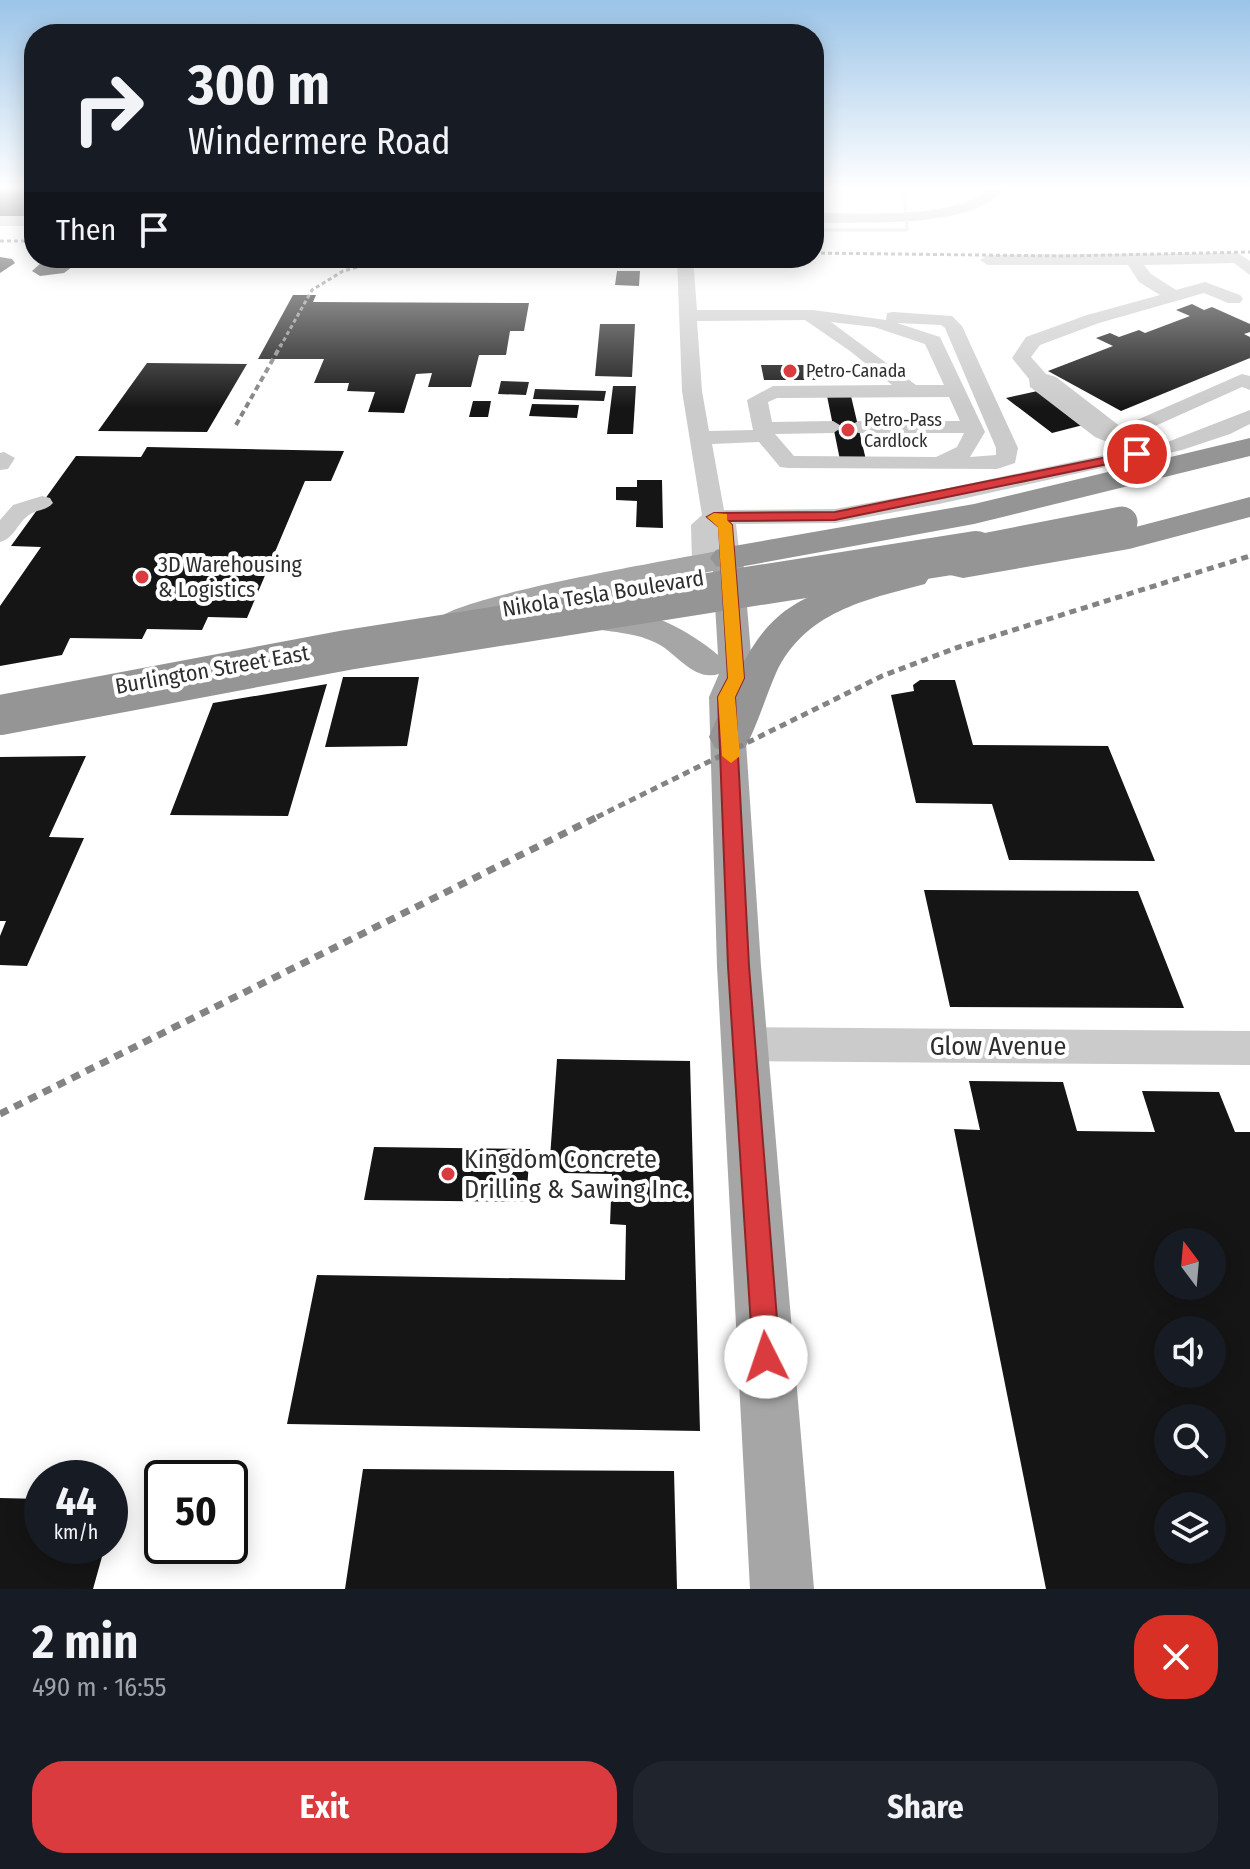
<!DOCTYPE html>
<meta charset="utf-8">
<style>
body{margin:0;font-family:"Fira Sans Condensed",sans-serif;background:#20242c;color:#f1f3f6;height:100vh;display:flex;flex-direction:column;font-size:30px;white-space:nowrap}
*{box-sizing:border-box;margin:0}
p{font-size:26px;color:#9ea1a6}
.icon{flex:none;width:44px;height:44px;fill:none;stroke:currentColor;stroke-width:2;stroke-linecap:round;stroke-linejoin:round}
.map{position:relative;height:1589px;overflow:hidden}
.panel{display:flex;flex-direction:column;background:#171b24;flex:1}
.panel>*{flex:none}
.banner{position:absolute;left:24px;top:24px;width:800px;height:244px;border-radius:32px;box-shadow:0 4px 20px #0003;background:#171b24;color:#f1f3f6;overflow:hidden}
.needle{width:52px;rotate:344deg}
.fabs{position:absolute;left:1154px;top:1228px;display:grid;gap:16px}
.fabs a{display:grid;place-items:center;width:72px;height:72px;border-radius:50%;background:#171b24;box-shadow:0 4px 20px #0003;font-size:40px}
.speed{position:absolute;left:24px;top:1460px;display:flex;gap:16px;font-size:40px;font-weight:700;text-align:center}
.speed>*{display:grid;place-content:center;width:104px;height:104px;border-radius:50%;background:#171b24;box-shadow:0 4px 20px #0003;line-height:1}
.speed small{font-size:20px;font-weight:400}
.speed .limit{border:4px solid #111;border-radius:12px;background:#fff;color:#111}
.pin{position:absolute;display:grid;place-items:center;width:68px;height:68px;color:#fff;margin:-34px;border:4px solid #fff;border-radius:50%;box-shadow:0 2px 8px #0007}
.me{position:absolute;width:88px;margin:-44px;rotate:356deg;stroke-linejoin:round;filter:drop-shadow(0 0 6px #0008)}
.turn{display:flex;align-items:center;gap:28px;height:168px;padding:0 32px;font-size:36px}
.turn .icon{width:104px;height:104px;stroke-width:2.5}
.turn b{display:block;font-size:56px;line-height:68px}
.then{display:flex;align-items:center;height:76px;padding:0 32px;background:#0003;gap:16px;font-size:30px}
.round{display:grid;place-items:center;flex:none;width:84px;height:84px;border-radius:32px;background:#20242c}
.overview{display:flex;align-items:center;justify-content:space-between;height:136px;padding:0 32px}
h1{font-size:48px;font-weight:700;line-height:60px}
.primary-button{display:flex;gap:16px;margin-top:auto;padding:16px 32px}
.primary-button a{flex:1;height:92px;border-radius:32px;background:#da3b3e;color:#fff;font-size:32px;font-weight:700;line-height:92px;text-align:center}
.primary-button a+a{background:#20242c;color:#f1f3f6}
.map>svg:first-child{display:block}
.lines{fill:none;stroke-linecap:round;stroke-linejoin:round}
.stream{stroke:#c9dbe9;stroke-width:3}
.building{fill:#151515;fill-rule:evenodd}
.minor{fill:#cbcbcb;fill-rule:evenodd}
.major{fill:#a6a6a6;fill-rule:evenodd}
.highway{fill:#959595;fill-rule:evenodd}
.rail-far3{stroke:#838383;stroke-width:3;stroke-dasharray:4 3;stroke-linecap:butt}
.rail-far2{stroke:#838383;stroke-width:4;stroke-dasharray:6 4;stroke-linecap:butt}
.rail-far1{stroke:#838383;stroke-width:5;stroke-dasharray:7 5;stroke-linecap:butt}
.rail{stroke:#838383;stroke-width:7;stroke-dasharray:9 7;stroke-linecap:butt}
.highway-bridge-far1{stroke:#959595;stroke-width:31}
.highway-bridge{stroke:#959595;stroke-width:40}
.route{fill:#da3b3e;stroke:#8e2628;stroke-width:2}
.slow{fill:#f59e0b}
.poi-dot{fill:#da3b3e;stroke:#fff;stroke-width:3}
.labels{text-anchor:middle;stroke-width:8;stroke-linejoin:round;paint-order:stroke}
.far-poi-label{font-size:18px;fill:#2e2e2e;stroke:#fff;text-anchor:start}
.poi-label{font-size:22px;fill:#2e2e2e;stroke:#fff;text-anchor:start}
.street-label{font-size:22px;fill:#2e2e2e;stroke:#fff}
.near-street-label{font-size:26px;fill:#2e2e2e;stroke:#fff}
.near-poi-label{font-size:26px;fill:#2e2e2e;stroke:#fff;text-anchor:start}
</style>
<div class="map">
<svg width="1250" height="1589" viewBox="0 0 1250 1589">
<rect width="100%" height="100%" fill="#fff"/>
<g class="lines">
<path class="stream" d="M814,230H907L905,201L900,186"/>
</g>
<path class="building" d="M0,186H34V220L0,219Z
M0,257L12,259L15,263L0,273Z
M65,258L76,264L64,273L40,276L32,271L42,262Z
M617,271H640L639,286L615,285Z
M293,295H316L313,302L529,303L524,331H510L506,355H479L471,387H428L432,373L416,374L404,413L368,412L375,392L347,391L349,383H314L324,359H258Z
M1192,304L1204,310L1212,307L1250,324V332L1244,334L1250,337V358L1121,411L1048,371L1113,346L1096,338L1110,333L1119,337L1139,330L1145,333L1190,316L1176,310Z
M600,324H635L632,377L595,376Z
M147,363L247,364L207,432L98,431Z
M761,365H818L822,380H764Z
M501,381L529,382L526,395L498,394Z
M613,386H636L633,434H607Z
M535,389L606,391L604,401L533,399Z
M1042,390L1087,424L1052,433L1006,398Z
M827,396H851L866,460H840Z
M473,401H491L488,417H469Z
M532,404L579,405L577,418L529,416Z
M147,447L344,451L331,481H305L247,618L208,617L202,630L147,629L142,639L70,638L62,655L0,666V606L41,547L11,546L76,456L141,457Z
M637,480H662L663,528L636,527L637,501L616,500V487H637Z
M343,677H419L407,746L325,747Z
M920,680H955L973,745L1108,746L1155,861L1009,860L992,804L916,803L891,695L914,691L913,685Z
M327,684L288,816L170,815L213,703Z
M86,756L49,837L84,838L27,966L0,965V936L6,921H0V757Z
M924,890L1138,891L1184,1008L950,1007Z
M557,1059L690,1061L700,1431L287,1424L317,1275L625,1280L626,1225L610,1224L612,1174L564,1173L550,1158Z
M969,1081L1063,1082L1077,1131L1155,1132L1142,1091L1219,1092L1235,1132H1250V1589H1046L954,1129L980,1130ZM1168,1242H1212V1286H1168ZM1168,1330H1212V1374H1168ZM1168,1418H1212V1462H1168ZM1168,1506H1212V1550H1168Z
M374,1147L530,1149L526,1202L364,1200Z
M363,1469L674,1471L677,1589H345Z
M0,1498L42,1499V1546H105L93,1589H0Z"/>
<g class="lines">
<path class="minor" d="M988,186H1002L1004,189C971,230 864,221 814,223V213C859,212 957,221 989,188Z
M0,216H34V226H0Z
M1238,253L1250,261V275L1234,263L1144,265L1151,274L1176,290L1205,282L1240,295L1243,299L1240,303H1228L1204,293L1099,323L1040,345L1031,357L1046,374L1056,377L1121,427L1127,440L1117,446L1095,437L1030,387L1029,379L1012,358L1026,337L1087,315L1160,295L1139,282L1128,265H988L980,260L988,255Z
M677,258H693L697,310H813L886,320L887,313L893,312L952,316L962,326L1018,448L1015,463L997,469L788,468L780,467L759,442L712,444L724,510L835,509L939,490L1170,441L1250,410V424L1230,434L1182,450L939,504L835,523L736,524L740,558L736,563H720L716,554L713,568H695L692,563L691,525L702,515L682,391ZM805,320L850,351L892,385L773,386L747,400L753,430L709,431L702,391L697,321ZM831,322L874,327L925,344L944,385H916ZM897,323L941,325L945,328L996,448V455L970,457L985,432L940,337ZM949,397L960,421H858L848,427L858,433H964L957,447L936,457L794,456L775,434L833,433L843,427L833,421L772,422L768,402L777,398Z
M1242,374L1250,376V390L1242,387L1144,431L1137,433L1127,427L1130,423Z
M4,452L15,458L8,469L0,470V453Z
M42,496L50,498L53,503C46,511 38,509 29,515C17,523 15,538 0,542V520L13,505Z
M745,1027L1250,1031V1065L745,1061L732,1056L727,1044L732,1032Z"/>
<path class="major" d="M728,549L739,551L743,558L753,678L743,697L761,966L814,1589H750L717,966L709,697L719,674C694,681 680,657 660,645C636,631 608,633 582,626L577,618L582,610C626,598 685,626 718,655L713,571L495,617L450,633L439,630L434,622C450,596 684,558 728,549Z"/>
<path class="highway" d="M1250,438V456L974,524L728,569L716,566L710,558L716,550L728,547L974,504Z
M1250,497V517L1129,549L963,578L950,575L945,567L950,559L963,556L1128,529Z
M912,565L925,568L930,576L925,584C864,600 805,612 776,673C765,698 758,724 745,748L730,752L715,748L709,737C764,607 776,599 912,565Z"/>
<path class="rail-far3" d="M0,241H34
M814,253L1064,256L1250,252
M280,347L312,290L343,271L393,258"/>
<path class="rail-far2" d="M236,425L281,345"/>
<path class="rail-far1" d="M597,817L882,676L956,648L1250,556"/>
<path class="rail" d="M0,1114L601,815"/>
<path class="highway-bridge-far1" d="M963,553L1122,522"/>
<path class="highway-bridge" d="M0,715L347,650L976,551"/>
</g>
<linearGradient id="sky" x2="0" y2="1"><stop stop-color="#9bc4e8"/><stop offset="0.46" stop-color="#fff"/><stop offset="1" stop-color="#fff" stop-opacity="0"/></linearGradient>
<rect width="1250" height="408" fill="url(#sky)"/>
<path class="route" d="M1137,451L1142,452V457L835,520L728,521L732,525L744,678L735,697L749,966L780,1357L776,1367L766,1370L757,1367L753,1357L728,966L718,697L728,678L719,527L707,517L714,513L835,512Z"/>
<path class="slow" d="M714,513L727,514V520L732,525L744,678L735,697L740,756L731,763L722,756L718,697L728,678L718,527L707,517Z"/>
<g class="poi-dot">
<circle cx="790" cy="371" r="8"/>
<circle cx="848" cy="430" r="8"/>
<circle cx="142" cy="577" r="8"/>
<circle cx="448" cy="1174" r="8"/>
</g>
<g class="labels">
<g class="far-poi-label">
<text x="806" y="377">Petro-Canada</text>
<text x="864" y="426">Petro-Pass<tspan x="864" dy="21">Cardlock</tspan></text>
</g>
<g class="poi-label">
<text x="158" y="572">3D Warehousing<tspan x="158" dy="25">&amp; Logistics</tspan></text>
</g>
<g class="street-label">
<text transform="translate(603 593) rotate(-9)" y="8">Nikola Tesla Boulevard</text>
<text transform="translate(212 669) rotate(-10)" y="8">Burlington Street East</text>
</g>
<g class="near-street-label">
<text x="998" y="1055">Glow Avenue</text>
</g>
<g class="near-poi-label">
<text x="464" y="1168">Kingdom Concrete<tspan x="464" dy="30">Drilling &amp; Sawing Inc.</tspan></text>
</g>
</g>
</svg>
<div class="fabs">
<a><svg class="needle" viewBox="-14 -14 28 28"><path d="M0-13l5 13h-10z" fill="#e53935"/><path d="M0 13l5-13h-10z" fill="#9ea1a6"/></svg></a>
<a><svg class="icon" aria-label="sound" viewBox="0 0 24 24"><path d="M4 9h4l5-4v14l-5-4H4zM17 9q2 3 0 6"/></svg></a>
<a><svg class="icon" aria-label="search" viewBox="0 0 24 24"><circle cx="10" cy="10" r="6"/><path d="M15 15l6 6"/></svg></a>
<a><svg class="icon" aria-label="layers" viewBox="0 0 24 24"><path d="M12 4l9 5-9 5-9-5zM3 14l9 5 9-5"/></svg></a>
</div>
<div class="speed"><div>44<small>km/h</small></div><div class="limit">50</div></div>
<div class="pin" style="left:1137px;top:454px;background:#d93025"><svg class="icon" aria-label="arrive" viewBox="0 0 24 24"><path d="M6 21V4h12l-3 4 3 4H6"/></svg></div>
<svg class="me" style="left:766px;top:1357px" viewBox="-20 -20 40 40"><circle r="19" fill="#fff"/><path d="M0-13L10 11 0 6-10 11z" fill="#da3b3e"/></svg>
<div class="banner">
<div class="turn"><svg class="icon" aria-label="right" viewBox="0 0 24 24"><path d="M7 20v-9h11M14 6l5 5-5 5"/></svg><div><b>300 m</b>Windermere Road</div></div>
<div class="then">Then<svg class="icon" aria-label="arrive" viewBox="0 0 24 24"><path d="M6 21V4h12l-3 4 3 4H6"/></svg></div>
</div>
</div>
<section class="panel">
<div class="overview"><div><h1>2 min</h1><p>490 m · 16:55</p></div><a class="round" style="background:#d93025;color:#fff"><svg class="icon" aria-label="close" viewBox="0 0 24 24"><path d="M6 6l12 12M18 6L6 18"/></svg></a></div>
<div class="primary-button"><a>Exit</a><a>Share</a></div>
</section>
